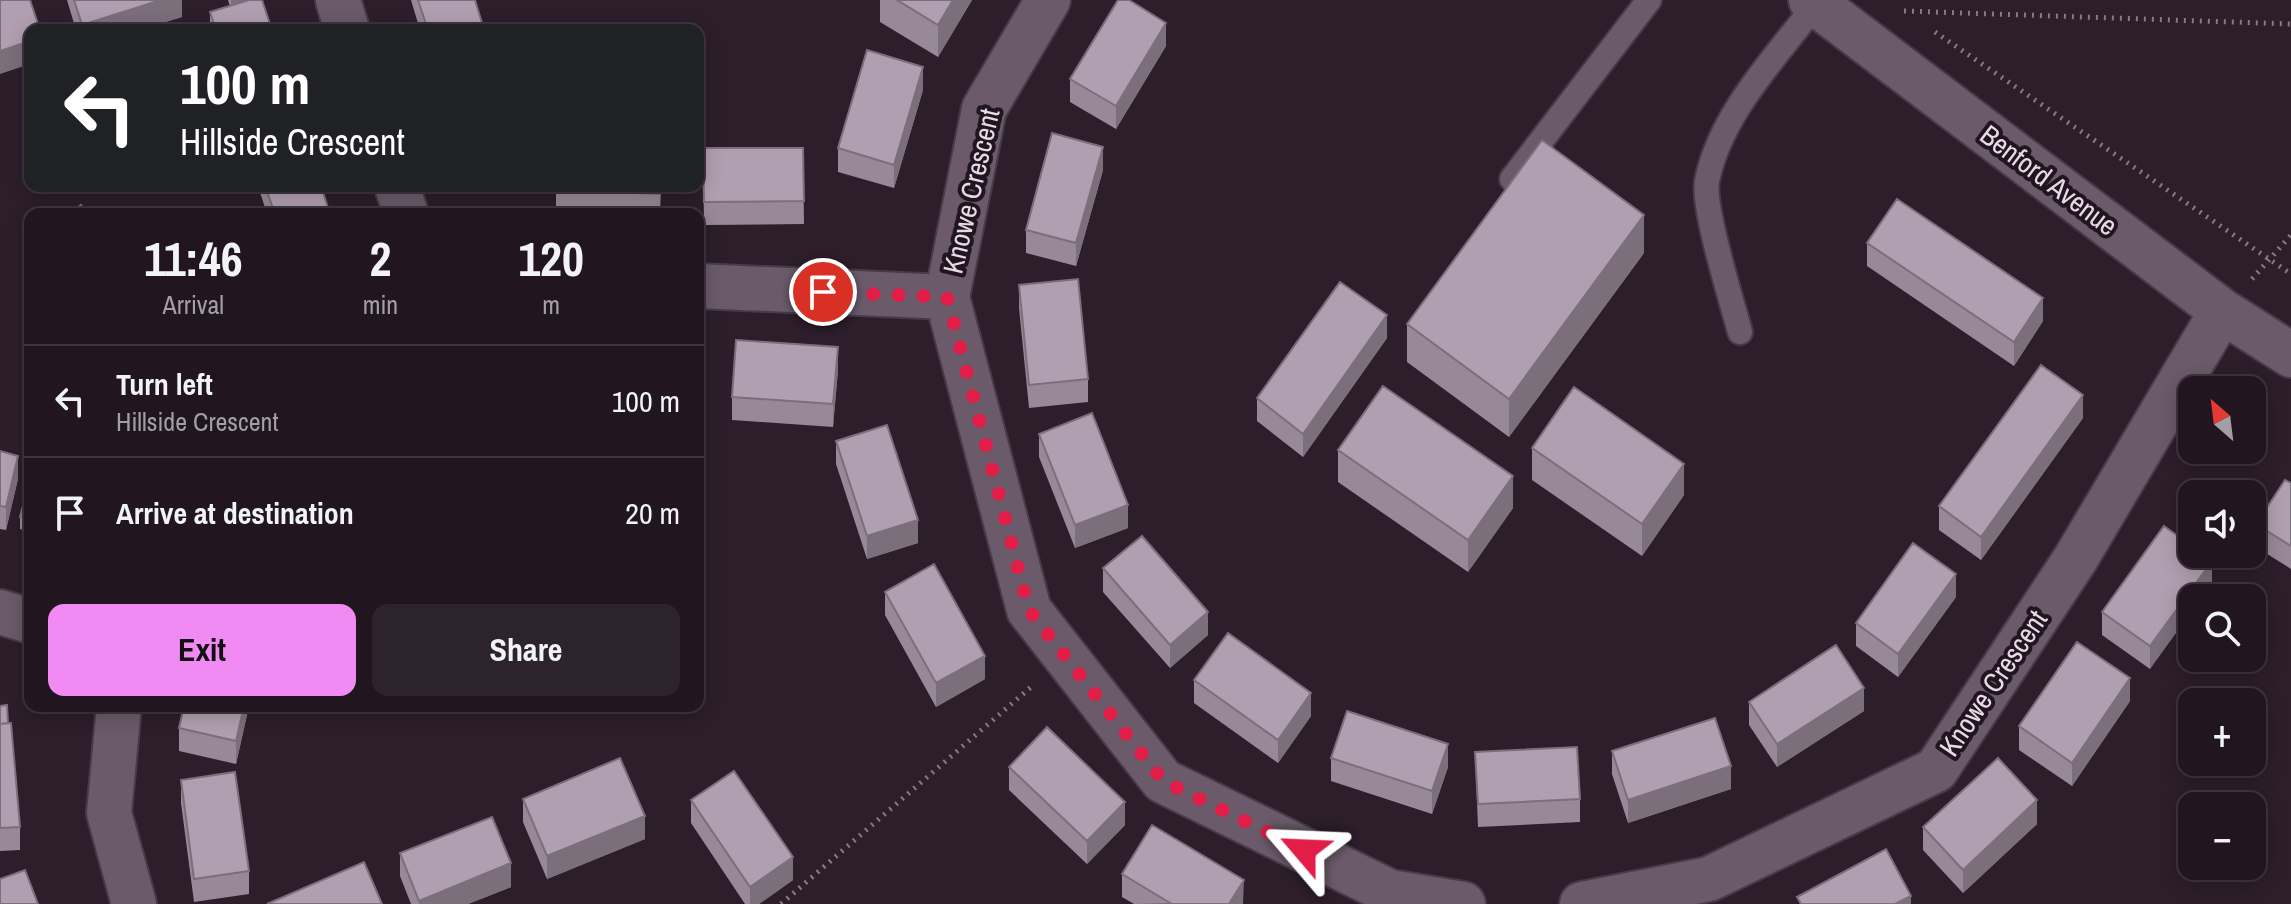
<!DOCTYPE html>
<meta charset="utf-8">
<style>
body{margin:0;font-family:"Archivo Narrow",sans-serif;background:#2d232d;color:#f1f3f6;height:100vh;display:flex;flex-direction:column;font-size:30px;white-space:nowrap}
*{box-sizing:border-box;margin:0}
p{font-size:26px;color:#a29fa5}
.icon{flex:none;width:44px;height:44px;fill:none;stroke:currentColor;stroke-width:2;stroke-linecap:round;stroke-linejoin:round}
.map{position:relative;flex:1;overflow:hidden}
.details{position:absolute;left:24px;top:208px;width:680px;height:504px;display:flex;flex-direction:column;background:#211620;border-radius:16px;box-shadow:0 4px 20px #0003,0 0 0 2px #3e353e}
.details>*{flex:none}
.banner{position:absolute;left:24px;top:24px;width:680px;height:168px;border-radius:16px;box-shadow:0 4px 20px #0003,0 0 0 2px #3e353e;background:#202124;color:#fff;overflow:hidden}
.needle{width:52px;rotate:332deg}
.buttons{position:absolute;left:2178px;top:376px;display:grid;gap:16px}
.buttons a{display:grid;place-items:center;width:88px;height:88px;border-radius:16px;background:#211620;box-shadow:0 4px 20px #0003,0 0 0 2px #3e353e;font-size:40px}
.pin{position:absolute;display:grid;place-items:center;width:68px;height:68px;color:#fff;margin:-34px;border:4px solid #fff;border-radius:50%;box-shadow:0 2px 8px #0007}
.me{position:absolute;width:88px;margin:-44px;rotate:296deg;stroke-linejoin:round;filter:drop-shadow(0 0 6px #0008)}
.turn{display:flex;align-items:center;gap:28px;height:168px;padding:0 24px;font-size:36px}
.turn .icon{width:104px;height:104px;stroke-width:2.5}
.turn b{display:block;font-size:56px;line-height:68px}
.eta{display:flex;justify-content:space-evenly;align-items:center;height:136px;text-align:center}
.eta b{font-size:48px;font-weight:700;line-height:56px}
.primary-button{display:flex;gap:16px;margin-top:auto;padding:16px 24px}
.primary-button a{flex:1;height:92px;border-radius:16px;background:#f28af3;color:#111;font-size:32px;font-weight:700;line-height:92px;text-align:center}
.primary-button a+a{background:#2d232d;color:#f1f3f6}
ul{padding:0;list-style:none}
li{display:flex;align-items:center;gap:24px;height:112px;padding:0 24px;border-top:2px solid #3e353e}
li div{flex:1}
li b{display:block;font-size:30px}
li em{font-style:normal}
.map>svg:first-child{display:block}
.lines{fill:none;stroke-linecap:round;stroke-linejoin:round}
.service-casing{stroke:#463b46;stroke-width:28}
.minor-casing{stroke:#463b46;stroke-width:48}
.path{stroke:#867a85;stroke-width:5;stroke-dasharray:2 6;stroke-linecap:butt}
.service{stroke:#6a5a6a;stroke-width:24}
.minor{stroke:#6a5a6a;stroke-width:44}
.wall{fill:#978997}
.shaded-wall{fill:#7b6f7b}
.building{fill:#b09fb0;stroke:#7b6f7b;stroke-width:2}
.route{stroke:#e11d48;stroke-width:14;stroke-dasharray:0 25.2}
.labels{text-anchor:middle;stroke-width:8;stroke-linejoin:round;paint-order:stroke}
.street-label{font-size:28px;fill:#e6dce5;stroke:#221522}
</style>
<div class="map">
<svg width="2291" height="904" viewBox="0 0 2291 904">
<rect width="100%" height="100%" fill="#2c1e2b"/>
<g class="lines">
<g class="service-casing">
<path id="service" d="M1512,179L1649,0
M1740,332C1732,302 1702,207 1707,181C1720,114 1776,57 1816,4"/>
</g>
<g class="minor-casing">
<path id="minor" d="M338,0L347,30
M1048,0L984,109L947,297L1029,610L1163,781L1390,892L1463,904
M1811,0L2222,311L2291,355
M397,186L406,214
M698,286L947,297
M0,612L30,621
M119,706L109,813L134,904
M1582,904L1709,879L1936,770L2076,558L2222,311"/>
</g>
<path class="path" d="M1904,11L2291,24
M1935,32L2291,274
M2252,279L2291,235
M781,904L1031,687"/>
<use href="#service" class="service"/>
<use href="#minor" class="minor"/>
</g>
<path class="wall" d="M67,0H182V17L139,30H76Z
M228,0H262L272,30H210V12L230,6Z
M411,0H475L482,30H420Z
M880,0H972L938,57L880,22Z
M1166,46L1116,129L1070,102V79Z
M923,90L894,188L838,172V148Z
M703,148H803L804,224L704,225Z
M1103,170L1076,266L1026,253V230Z
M258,186H321L330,214H267Z
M556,186H661L660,214L556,213Z
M1867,243L2043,321L2014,366L1867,266Z
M1644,253L1509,437L1407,362V324Z
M1019,285L1088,379V402L1029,408L1019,308Z
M1387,338L1303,457L1257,421V398Z
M838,370L833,427L732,420V397Z
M2083,418L1981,560L1939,530V506Z
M1039,434L1128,528L1075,548L1039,457Z
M836,441L918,543L867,559L836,464Z
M1532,448L1684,495L1642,556L1532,480Z
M1338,450L1513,508L1468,572L1338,482Z
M0,451L18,479L6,530L0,529Z
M30,482V532L20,529V517Z
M2291,483V569L2256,547V524Z
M1103,568L1208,635L1170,668L1103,592Z
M2212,584L2201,598H2192L2150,669L2102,635V612Z
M885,592L985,679L936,707L885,615Z
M1956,597L1898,677L1856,646V623Z
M1194,680L1311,716L1278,763L1194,703Z
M2130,701L2072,786L2019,750V726Z
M1749,702L1864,711L1777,767L1749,725Z
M0,706L8,723L20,827V850L0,851Z
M249,706L236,764L179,751V728Z
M1612,751L1731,789L1628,823L1612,774Z
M1475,752L1580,799V822L1478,827Z
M1331,758L1448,767L1432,814L1331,781Z
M1009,767L1125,825L1087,864L1009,790Z
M181,780L249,871V894L194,902L181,803Z
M523,799L645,839L547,879L523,822Z
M691,800L793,880L759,904H745L691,823Z
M2037,824L1963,893L1923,850V827Z
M400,853L511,887L468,904H411L400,876Z
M1122,874L1244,903L1134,904L1122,897Z"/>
<path class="shaded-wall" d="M161,0H182V17L139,30H82V25Z
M231,0H257L231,10Z
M953,0H972L938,57V25Z
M482,23V30H460Z
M1166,23V46L1116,129V106Z
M30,41V64L0,74V51Z
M923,67V90L894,188V165Z
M1103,147V170L1076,266V243Z
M180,186H196L180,191Z
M468,186H487L468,191Z
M1644,215V253L1509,437V399Z
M2043,298V321L2014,366V342Z
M1387,315V338L1303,457V434Z
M838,347V370L833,427V404Z
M2083,395V418L1981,560V537Z
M18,456V479L6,530V507Z
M1684,464V495L1642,556V524Z
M1513,476V508L1468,572V540Z
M1128,505V528L1075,548V525Z
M918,520V543L867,559V536Z
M2212,561V584L2201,598H2192V611L2150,669V646Z
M1956,574V597L1898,677V654Z
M1208,612V635L1170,668V645Z
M985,656V679L936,707V683Z
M2130,678V701L2072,786V763Z
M1864,688V711L1777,767V744Z
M1311,693V716L1278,763V740Z
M244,706H249L236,764V741Z
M1448,744V767L1432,814V791Z
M1731,766V789L1628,823V800Z
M2037,800V824L1963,893V870Z
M1125,802V825L1087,864V841Z
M645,816V839L547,879V856Z
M793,857V880L759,904H750V887Z
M511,863V887L468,904H419V901Z
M1244,880L1243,904H1229Z
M1911,896V904H1895Z"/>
<path class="building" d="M0,0H30L40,30H30V41L0,51Z
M74,0H161L82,25Z
M249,0H262L272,30H216L210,12Z
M418,0H475L482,23L460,30H428Z
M897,0H953L938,25Z
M1118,0H1129L1166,23L1116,106L1070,79Z
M867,50L923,67L894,165L838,148Z
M1052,133L1103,147L1076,243L1026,230Z
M1542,140L1644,215L1509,399L1407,324Z
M703,148H803L804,201L704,202Z
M265,186H321L330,214H275Z
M556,186H660V194L556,190Z
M1897,199L2043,298L2014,342L1867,243Z
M81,205L88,214H69Z
M1078,279L1088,379L1029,385L1019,285Z
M1340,282L1387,315L1303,434L1257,398Z
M736,340L838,347L833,404L732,397Z
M2041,365L2083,395L1981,537L1939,506Z
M1383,386L1513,476L1468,540L1338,450Z
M1574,387L1684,464L1642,524L1532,448Z
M1092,413L1128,505L1075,525L1039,434Z
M887,425L918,520L867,536L836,441Z
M0,451L18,456L6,507L0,506Z
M2285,480L2291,483V546L2256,524Z
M29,482H30V520L20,517Z
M2164,526L2192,546V554H2203L2212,561L2150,646L2102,612Z
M1142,536L1208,612L1170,645L1103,568Z
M1913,543L1956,574L1898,654L1856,623Z
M934,564L985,656L936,683L885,592Z
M1228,633L1311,693L1278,740L1194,680Z
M2077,642L2130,678L2072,763L2019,726Z
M1836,645L1864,688L1777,744L1749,702Z
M7,705L8,723L0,724V706Z
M184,706H244L236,741L179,728Z
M1347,711L1448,744L1432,791L1331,758Z
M1715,718L1731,766L1628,800L1612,751Z
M11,723L20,827L0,828V724Z
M1047,727L1125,802L1087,841L1009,767Z
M1577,747L1580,799L1478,804L1475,752Z
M620,758L645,816L547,856L523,799Z
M1998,758L2037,800L1963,870L1923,827Z
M734,771L793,857L750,887L691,800Z
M235,772L249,871L194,879L181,780Z
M492,817L511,863L419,901L400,853Z
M1152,825L1244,880L1229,904H1172L1122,874Z
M1886,849L1911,896L1895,904H1801L1797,897Z
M364,862L382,904H267Z
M25,870L38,904H0V879Z"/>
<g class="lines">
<path class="route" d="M823,292L947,297L1029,610L1163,781L1304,850"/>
</g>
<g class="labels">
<g class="street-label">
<text transform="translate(2049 180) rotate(37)" y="10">Benford Avenue</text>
<text transform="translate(971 191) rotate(-77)" y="10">Knowe Crescent</text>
<text transform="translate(1993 683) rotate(-56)" y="10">Knowe Crescent</text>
</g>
</g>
</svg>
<div class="buttons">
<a><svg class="needle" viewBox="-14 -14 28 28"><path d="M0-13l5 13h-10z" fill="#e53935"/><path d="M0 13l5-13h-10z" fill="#a29fa5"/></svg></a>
<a><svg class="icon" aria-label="sound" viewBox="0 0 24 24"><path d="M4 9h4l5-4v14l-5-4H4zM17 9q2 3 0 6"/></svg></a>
<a><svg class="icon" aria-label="search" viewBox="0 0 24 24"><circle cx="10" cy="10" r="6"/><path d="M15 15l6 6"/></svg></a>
<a>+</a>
<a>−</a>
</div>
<div class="pin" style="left:823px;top:292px;background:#d93025"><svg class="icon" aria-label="arrive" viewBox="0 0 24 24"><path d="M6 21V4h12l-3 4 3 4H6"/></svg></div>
<svg class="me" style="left:1304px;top:850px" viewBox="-20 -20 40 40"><path d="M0-17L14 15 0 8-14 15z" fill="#e11d48" stroke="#fff" stroke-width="4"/></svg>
<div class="banner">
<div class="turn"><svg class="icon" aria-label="left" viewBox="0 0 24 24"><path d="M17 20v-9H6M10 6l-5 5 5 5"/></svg><div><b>100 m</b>Hillside Crescent</div></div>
</div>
<section class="details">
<div class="eta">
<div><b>11:46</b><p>Arrival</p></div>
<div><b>2</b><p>min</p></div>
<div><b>120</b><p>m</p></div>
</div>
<ul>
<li><svg class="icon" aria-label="left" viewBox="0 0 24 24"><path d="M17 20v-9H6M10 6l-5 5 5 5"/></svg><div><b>Turn left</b><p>Hillside Crescent</p></div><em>100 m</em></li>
<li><svg class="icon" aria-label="arrive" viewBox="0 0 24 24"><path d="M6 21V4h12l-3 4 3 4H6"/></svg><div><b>Arrive at destination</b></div><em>20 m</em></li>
</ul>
<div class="primary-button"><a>Exit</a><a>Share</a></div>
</section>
</div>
